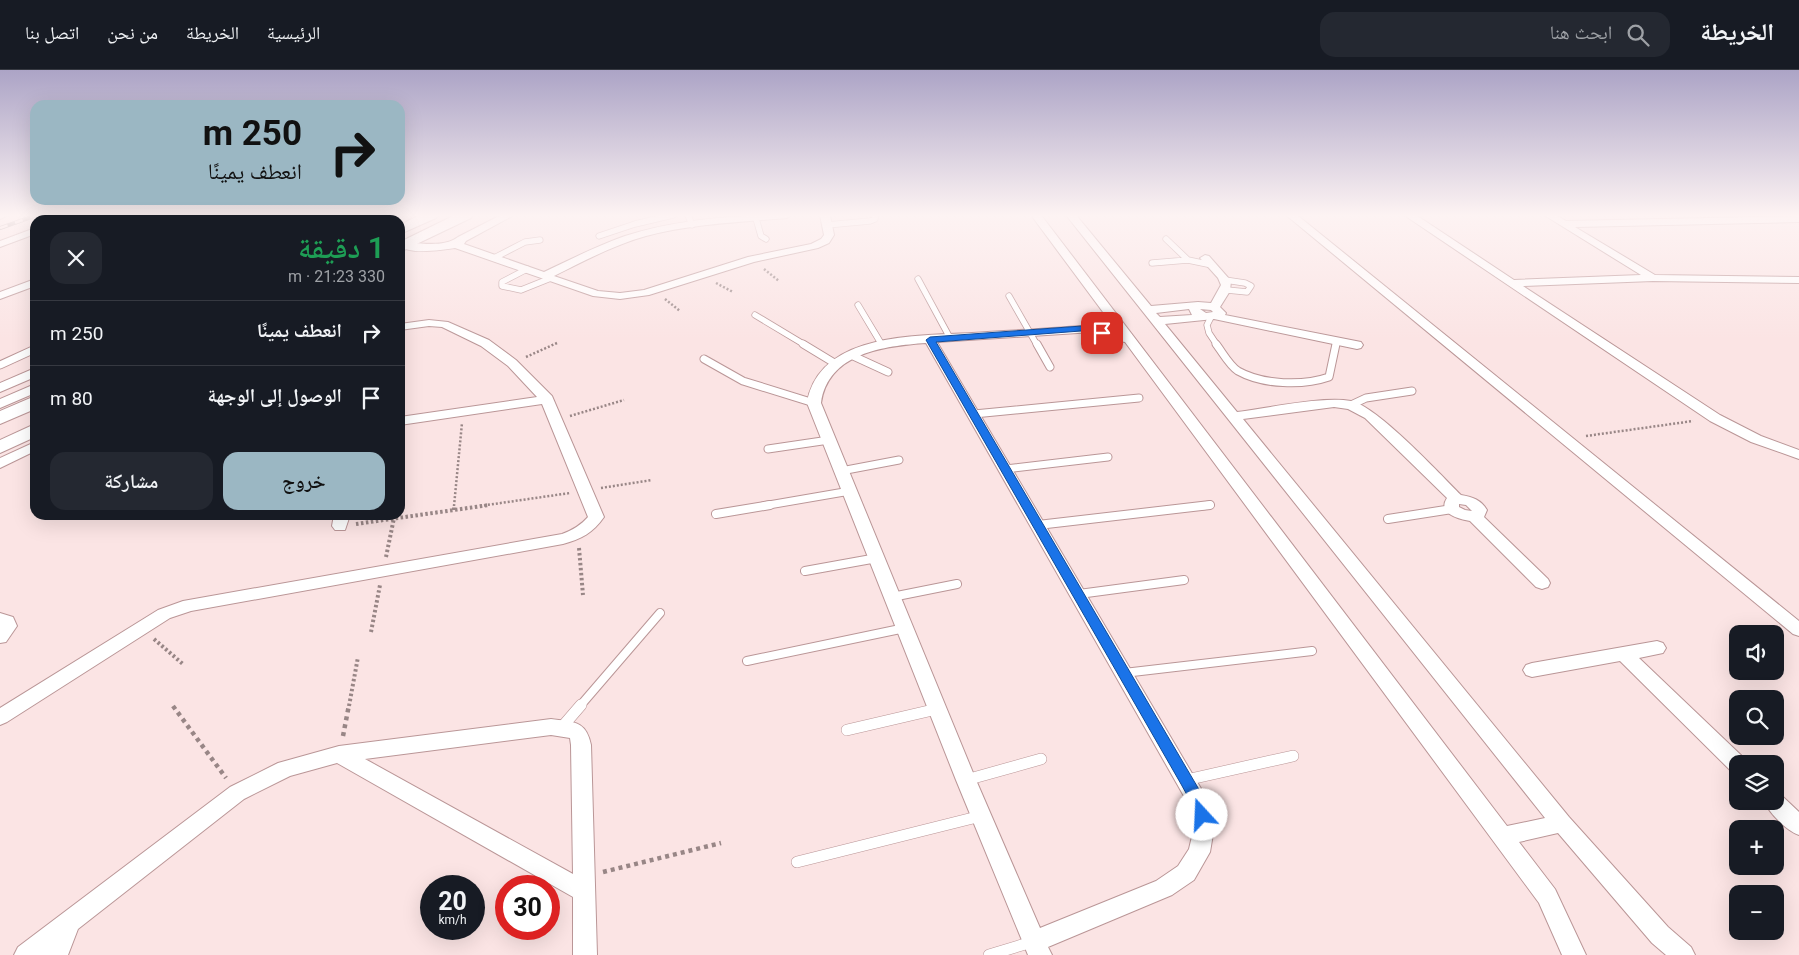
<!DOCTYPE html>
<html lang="ar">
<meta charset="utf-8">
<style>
body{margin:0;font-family:Roboto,"Noto Naskh Arabic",sans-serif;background:#242831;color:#f1f3f6;direction:rtl;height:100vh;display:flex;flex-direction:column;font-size:19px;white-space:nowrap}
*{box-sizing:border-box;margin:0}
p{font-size:16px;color:#9ea1a6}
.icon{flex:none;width:28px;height:28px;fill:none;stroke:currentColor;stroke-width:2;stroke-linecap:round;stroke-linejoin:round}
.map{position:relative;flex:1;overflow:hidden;direction:ltr}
.panel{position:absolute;left:30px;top:145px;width:375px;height:305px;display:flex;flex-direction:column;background:#171b24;border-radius:15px;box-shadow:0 5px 20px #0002;direction:rtl}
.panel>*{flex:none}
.hud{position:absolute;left:30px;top:30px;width:375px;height:105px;border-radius:15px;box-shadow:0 5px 20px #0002;direction:rtl;background:#9bb7c3;color:#111;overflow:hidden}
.tools{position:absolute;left:1729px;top:555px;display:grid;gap:10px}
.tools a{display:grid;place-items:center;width:55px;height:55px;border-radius:10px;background:#171b24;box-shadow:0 5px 20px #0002;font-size:25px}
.speed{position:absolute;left:420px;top:805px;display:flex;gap:10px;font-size:25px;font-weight:700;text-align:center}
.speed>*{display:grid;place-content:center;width:65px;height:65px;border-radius:50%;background:#171b24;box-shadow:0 5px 20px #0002;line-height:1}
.speed small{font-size:12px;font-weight:400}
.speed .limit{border:8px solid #d22;background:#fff;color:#111}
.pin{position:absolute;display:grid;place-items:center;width:42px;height:42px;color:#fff;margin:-21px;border-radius:10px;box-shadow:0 2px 8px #0006}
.me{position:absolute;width:55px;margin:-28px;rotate:340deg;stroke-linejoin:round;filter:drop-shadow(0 0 4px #0008)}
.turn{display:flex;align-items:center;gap:18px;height:105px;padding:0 20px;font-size:22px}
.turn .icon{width:65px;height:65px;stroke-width:2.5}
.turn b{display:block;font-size:35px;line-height:42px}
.round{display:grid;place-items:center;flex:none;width:52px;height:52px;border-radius:15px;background:#242831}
.headline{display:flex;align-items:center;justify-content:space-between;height:85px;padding:0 20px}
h1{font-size:30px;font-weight:600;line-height:38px;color:#1e9e55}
.action{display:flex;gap:10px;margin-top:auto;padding:10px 20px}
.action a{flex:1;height:58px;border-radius:15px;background:#9bb7c3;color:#111;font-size:20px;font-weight:600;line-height:58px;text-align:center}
.action a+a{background:#242831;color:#f1f3f6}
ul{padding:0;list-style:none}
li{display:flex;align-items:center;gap:15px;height:65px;padding:0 20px;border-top:1px solid #363941}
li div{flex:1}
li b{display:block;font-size:19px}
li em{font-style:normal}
header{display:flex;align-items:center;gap:30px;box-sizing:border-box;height:70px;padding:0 25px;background:#171b24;border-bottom:1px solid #363941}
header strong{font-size:24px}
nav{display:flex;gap:28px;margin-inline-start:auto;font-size:18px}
.search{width:350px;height:45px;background:#242831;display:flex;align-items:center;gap:12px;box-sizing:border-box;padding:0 18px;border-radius:15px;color:#9ea1a6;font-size:19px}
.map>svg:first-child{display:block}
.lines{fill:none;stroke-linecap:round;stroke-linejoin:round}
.lane-far3-casing{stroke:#ba9697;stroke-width:7}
.lane-far2-casing{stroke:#ba9697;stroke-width:9}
.lane-far1-casing{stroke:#ba9697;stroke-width:10}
.lane-casing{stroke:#ba9697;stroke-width:12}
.street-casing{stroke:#ba9697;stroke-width:2}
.secondary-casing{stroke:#ba9697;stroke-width:2}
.path-far2{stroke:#988686;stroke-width:2.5;stroke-dasharray:2 2;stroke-linecap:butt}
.path-far1{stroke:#988686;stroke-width:4;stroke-dasharray:2.5 2.5;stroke-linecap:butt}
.path{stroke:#988686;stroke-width:4.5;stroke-dasharray:4 4;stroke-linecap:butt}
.lane-far3{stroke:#fff;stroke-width:5.5}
.lane-far2{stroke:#fff;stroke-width:7}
.lane-far1{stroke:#fff;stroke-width:8}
.lane{stroke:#fff;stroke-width:11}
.street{fill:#fff;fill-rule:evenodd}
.secondary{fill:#fff;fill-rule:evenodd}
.rail-casing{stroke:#7a6969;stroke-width:4}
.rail{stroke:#fbe4e4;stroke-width:2.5;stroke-dasharray:8;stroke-linecap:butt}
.route{fill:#1a73e8;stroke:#114b97}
</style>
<header>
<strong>الخريطة</strong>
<div class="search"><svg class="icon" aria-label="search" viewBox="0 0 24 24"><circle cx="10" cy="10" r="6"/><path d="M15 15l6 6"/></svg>ابحث هنا</div>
<nav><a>الرئيسية</a><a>الخريطة</a><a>من نحن</a><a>اتصل بنا</a></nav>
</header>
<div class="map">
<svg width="1799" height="885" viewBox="0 0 1799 885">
<rect width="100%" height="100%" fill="#fbe4e4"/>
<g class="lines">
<g class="lane-far3-casing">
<path id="lane-far3" d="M688,145L692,155
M755,145L761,166L766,169
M827,155L870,151L875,149V145
M599,166L635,154L673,145
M1166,169L1188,190
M494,188L525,172L540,170
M1152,193L1188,190L1212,195
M527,199L502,212V216L521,220L551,208
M918,209L950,268
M1225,210L1245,213L1251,216L1247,222L1227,220
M1009,226L1037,275
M858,235L882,275
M755,245L805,275
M1211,247L1207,255L1209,263L1217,275
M1336,275L1337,271"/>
</g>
<g class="lane-far2-casing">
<path id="lane-far2" d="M803,274L836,294
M1037,274L1050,297
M1216,274C1223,283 1229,295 1238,301C1263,315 1303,316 1329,307L1336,274
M851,285L888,302
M704,289L743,311L814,333
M0,295L35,279
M1351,335L1366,328L1412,321
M974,344L1139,328
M768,379L829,370
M1006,399L1108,387
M841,401L899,390
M763,436L850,421
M1202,436L1210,435"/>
</g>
<g class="lane-far1-casing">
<path id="lane-far1" d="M716,444L770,435
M1388,449L1452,439
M1038,455L1210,435
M805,501L877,488
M1079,524L1184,510
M892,527L957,514
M747,591L905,558
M1124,603L1312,581
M580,636L660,543"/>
</g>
<g class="lane-casing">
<path id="lane" d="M562,657L581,635
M847,660L937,639
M966,710L1041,689
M1186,710L1293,686
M797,792L981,746
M989,885L1032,872"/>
</g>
<g class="street-casing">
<path id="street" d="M0,145H8L0,149Z
M69,145H84L74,150H60Z
M194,145H208L199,150H186Z
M230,145H247L259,150H243Z
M390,145H401L396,150H385Z
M501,145H514L466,171L464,174L544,202C571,189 597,176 625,166C678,149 736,145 792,145L787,148C740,152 692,154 646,166C614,175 584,191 554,206L598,221L620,223L644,220L748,187L811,174L821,169L824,165L820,145H830L834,165L829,173L818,178L754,192L649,225L620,229L593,226L455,178C442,180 410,185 400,176C409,168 439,181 458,167Z
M1031,145H1041L1507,756L1545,748L1066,145H1076L1151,236L1198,232L1211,233L1221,215L1218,208L1200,188L1205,185L1209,186L1231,211L1230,221L1220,237L1226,243L1225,245L1361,272L1363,275L1361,278L1357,279L1214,249L1165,254L1237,342C1269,338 1322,326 1351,331C1377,336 1440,404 1461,425C1473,427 1481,430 1487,440L1484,447L1548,509L1550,513L1548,517L1542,519L1536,517L1470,451C1458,449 1437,443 1447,428L1365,348L1348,339L1334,337L1243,349L1569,747L1668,857L1691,877L1695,885H1666L1652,873L1558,763L1519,772L1555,819L1586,885H1562L1539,833L1125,272L1107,269L1093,262L937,272L1206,727L1214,758L1210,782L1194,810L1172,825L1048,877L1052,885H1028L956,710L807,333C819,262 918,266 972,263C1012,260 1051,259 1091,255V249L1097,246L1103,249L1102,257L1104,259L1120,265ZM1189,239L1192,245L1160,247L1156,243ZM1200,239L1211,240L1213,242L1206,243ZM926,273L1189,735L1194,758L1189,779L1178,796L1156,811L1040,858L976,710L821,333C828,283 884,276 926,273ZM1459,434L1466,435L1472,441L1465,440L1459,437Z
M1286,145H1297L1799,551V566L1793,564Z
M1404,145H1416L1514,210L1641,205L1544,145H1556L1566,151L1799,146V152L1575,157L1655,205L1799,207V213L1653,211L1523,216L1720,345L1761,366L1799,380V389L1751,372L1710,351Z
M35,158V164L0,177V171Z
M35,209V216L0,229V222Z
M429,250L448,252L489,270L516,290L552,326L604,447C593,463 581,469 563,474L191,541L170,548L7,652L0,655V638L158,540L183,531L562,464C573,460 581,455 588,447L542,334L400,355V347L537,327L508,296L481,276L442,257L429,256L400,260V254Z
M35,298V307L0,322V313Z
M35,314V323L0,338V329Z
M35,372V381L0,398V388Z
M334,445H350L345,460H335L332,456Z
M0,543L13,547L17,556L6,572L0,573Z
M1657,571L1663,573L1666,578L1663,583L1639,588L1745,689L1747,694H1738V703L1731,701L1620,591L1532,607L1526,605L1523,600L1526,595L1532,593Z
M551,649C573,652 586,650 591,675L597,885H573V827L337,693L290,706L244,729L78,859L68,885H14L18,877L230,717L278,693L339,676ZM551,665L570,668L571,675L573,804L365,689Z
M1775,723L1781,725L1799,742V765C1786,760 1770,744 1764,731H1775Z"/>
</g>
<g class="secondary-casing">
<path id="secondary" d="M420,145H438L436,148L400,164V155Z
M455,145H473L471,148L400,182V172Z
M35,326V339L0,354V341Z
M35,354V367L0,383V370Z"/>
</g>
<path class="path-far2" d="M764,199L779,211
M716,213L733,222
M665,229L680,241
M526,287L557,273
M570,346L624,330
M1586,366L1693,351
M601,418L652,410
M454,436L462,353
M480,436L570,423"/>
<path class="path-far1" d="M454,440V435
M356,454L489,435
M579,478L583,525
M386,487L394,448
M371,562L380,515
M154,569L184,595
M349,636L358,587"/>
<path class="path" d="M173,636L226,708
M343,666L349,635
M603,802L721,773"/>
<use href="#lane-far3" class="lane-far3"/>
<use href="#lane-far2" class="lane-far2"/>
<use href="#lane-far1" class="lane-far1"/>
<use href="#lane" class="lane"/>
<use href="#street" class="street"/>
<use href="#secondary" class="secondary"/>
<g class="rail-casing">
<path id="rail" d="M0,158L37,145"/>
</g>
<use href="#rail" class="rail"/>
</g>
<linearGradient id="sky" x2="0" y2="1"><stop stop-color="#aca4c6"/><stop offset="0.54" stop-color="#fdf3f3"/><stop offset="1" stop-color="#fdf3f3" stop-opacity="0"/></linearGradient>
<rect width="1799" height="269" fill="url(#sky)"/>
<path class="route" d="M1096,255L1105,261V265H1099L1094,260L936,272L1204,728L1209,745L1207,750L1202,752L1196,750L1192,734L1181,714L926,270L930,267Z"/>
</svg>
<div class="tools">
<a><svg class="icon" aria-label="sound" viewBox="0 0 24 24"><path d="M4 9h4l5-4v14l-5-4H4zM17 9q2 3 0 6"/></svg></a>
<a><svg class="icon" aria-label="search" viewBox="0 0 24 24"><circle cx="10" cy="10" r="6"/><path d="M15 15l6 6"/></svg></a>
<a><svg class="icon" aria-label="layers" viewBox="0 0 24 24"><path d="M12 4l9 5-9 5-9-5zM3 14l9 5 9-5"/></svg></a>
<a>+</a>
<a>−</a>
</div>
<div class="speed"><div>20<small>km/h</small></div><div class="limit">30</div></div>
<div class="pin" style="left:1102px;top:263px;background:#d93025"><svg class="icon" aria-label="arrive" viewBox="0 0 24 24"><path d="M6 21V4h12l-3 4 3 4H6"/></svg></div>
<svg class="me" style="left:1202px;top:745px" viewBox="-20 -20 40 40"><circle r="19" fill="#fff"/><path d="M0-13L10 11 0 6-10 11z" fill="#1a73e8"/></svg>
<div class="hud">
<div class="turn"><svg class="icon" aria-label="right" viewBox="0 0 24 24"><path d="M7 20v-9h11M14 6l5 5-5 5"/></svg><div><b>250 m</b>انعطف يمينًا</div></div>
</div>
<section class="panel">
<div class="headline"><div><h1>1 دقيقة</h1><p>330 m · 21:23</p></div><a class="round"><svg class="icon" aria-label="close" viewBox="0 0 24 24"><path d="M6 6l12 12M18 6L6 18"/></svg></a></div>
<ul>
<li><svg class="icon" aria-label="right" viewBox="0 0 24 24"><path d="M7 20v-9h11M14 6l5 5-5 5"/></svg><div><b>انعطف يمينًا</b></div><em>250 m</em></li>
<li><svg class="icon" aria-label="arrive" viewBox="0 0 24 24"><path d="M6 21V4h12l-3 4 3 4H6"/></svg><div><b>الوصول إلى الوجهة</b></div><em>80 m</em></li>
</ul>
<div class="action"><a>خروج</a><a>مشاركة</a></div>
</section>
</div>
